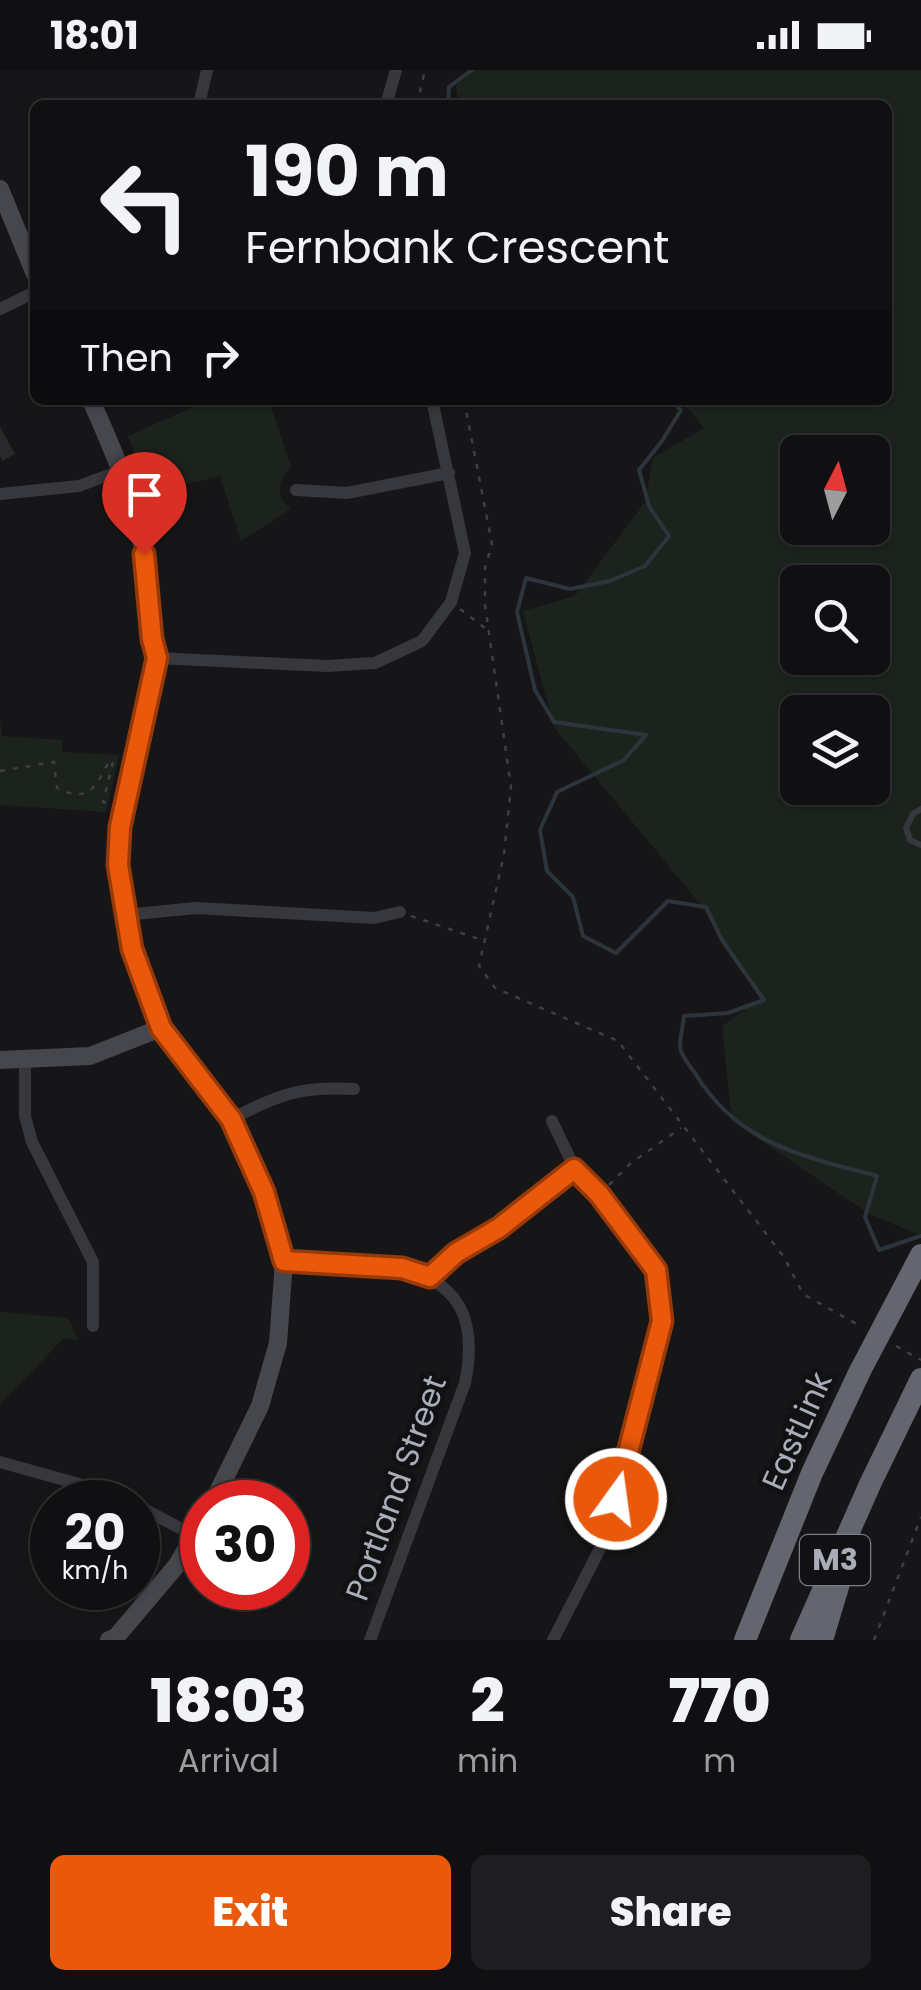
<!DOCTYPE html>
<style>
body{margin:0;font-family:Poppins,sans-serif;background:#1e1e20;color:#f1f3f6;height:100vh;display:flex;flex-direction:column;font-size:38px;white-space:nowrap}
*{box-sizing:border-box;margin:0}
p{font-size:32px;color:#9c9d9f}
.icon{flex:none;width:55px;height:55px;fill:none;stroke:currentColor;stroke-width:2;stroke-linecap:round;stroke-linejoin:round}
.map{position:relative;height:1570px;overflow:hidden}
.side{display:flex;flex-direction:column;background:#101012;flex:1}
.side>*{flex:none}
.guide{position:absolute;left:30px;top:30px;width:862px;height:305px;border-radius:15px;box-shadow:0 2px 8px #0004,0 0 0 2px #303032;background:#101012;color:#f1f3f6;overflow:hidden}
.needle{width:65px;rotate:6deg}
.tools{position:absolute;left:780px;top:365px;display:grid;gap:20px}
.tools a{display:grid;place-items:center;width:110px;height:110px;border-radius:15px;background:#101012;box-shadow:0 2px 8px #0004,0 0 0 2px #303032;font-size:50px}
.speed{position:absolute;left:30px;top:1410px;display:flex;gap:20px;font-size:50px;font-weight:700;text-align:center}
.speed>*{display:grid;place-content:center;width:130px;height:130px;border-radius:50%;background:#101012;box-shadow:0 2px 8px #0004,0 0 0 2px #303032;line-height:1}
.speed small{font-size:25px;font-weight:400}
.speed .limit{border:15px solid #d22;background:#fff;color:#111}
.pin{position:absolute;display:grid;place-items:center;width:85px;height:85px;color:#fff;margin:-102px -42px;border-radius:50% 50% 50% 0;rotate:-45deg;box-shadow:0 0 10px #0007}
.pin .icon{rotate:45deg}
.me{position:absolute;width:110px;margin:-55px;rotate:14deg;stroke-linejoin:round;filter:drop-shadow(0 0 8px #0008)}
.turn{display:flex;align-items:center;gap:35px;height:210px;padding:0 50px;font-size:45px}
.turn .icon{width:130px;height:130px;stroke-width:2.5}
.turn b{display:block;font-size:70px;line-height:85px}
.then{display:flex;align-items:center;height:95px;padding:0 50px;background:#0003;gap:20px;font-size:38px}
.eta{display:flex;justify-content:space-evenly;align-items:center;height:170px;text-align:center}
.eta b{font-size:60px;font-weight:800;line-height:70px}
.primary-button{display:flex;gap:20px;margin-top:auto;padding:20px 50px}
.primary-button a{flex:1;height:115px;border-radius:15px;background:#ea580c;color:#fff;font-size:40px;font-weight:800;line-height:115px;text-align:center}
.primary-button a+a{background:#1e1e20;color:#f1f3f6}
.status{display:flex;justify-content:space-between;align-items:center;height:70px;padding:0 50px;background:#101012;direction:ltr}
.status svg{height:28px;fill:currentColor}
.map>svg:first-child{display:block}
.green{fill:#1c231d;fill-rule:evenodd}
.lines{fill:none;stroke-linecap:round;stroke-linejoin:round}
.stream{stroke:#2c353c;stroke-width:4}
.building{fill:#29292c}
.path{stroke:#3d3f44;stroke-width:2.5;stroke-dasharray:5 8;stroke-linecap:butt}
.lane{stroke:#37383d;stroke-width:6}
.street{stroke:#37383d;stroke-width:12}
.secondary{stroke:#45474d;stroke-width:18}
.highway{stroke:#63666e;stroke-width:22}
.highway-bridge{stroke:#63666e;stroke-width:22}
.route-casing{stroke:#983908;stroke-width:25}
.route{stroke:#ea580c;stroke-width:18}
.labels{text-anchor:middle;stroke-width:10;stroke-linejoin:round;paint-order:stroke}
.shield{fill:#111113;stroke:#7b7e86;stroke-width:2.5}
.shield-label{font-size:30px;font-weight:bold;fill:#a8adb8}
.street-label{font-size:32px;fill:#a8adb8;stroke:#111113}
</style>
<div class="status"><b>18:01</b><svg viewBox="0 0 49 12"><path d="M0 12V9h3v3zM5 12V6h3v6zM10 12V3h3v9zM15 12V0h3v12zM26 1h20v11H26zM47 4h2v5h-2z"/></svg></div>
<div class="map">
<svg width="921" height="1570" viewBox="0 0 921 1570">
<rect width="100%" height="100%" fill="#161618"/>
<path class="green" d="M474,0H921V1166L866,1142L732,1051L722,956L760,929L700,834L554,657L523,541L575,526L645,432L653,388L704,358L681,330H888V35H459L456,15ZM798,382H872V458H798ZM798,512H872V588H798ZM798,642H872V718H798Z
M200,330H263L264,336H271L291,397C277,410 275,427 291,439L241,471L220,406L149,423L128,366L196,336Z
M0,649L2,666L62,670V682L119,685L106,742L0,735Z
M0,1242L69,1248L78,1271L64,1268L0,1335Z"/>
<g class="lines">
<path class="stream" d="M448,35L449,17L472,0
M670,330L681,340L662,371L639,400L649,436L669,466L645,496L610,511L570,519L526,508L517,542L535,620L554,652L646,665L624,690L557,722L540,760L547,801L573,827L583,866L616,883L668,831L706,837L722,870L764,930L728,943L684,946C683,956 680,967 680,977C681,986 690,996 695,1003C738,1074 802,1086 877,1106L865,1147L879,1180L921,1166"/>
</g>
<path class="building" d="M0,357L15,384L2,391L0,386Z"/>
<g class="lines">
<path class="path" d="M417,35L425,0
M464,330L492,474L485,498V535L511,717L504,784L479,896L495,918L618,971L784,1187L803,1224L862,1257
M460,539L485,558
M0,701L54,692L57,718C90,735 96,715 110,690L113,692L103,732L113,734
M411,846L482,870
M609,1115L631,1093L681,1058
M896,1276L921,1290
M874,1570L921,1447"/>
<path class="lane" d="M921,739L913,744L906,758L910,770L921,775"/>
<path class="street" d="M199,35L207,0
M386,35L396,0
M0,239L35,222
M296,420L347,423L449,403
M0,424L79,416L122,400
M157,588L327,596L375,593L422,571L451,532L465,483L432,330
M125,845L196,838L374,848L400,842
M25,990V1046L32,1072L93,1192V1256
M231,1049C280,1025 298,1016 354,1019
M552,1051L575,1099L599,1124L656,1201L662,1251L607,1465L553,1570
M284,1191C375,1196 492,1181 465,1313L370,1570
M430,1207L457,1183L499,1158L575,1099
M0,1392L115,1424L132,1432
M138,1436L195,1466"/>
<path class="secondary" d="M0,119L35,204
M91,330C113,380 136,431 144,486C150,520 148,554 157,588L121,757L119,795L131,879L161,958L231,1049L264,1123L284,1191L278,1273L260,1336L213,1432
M0,990L90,986L161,958
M109,1570L116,1567L177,1495L202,1452"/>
<path class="highway" d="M745,1570L812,1403L860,1301
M801,1570L871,1412L921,1309
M822,1570L840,1510"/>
<path class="highway-bridge" d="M860,1301L921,1185"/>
</g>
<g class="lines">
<g class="route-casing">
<path id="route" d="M144,484L152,569L157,588L120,757L118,795L132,879L161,958L231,1049L264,1122L284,1191L402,1198L430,1207L456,1183L499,1158L574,1099L599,1124L656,1200L662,1251L616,1429"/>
</g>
<use href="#route" class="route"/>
</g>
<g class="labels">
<rect class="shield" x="800" y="1465" width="70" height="50" rx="8"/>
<g class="shield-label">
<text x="835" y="1500">M3</text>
</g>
<g class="street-label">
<text transform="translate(797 1361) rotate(-66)" y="11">EastLink</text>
<text transform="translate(396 1418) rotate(-70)" y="11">Portland Street</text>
</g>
</g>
</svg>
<div class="tools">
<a><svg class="needle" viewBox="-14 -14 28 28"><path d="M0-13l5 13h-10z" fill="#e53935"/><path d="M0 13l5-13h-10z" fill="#9c9d9f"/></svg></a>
<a><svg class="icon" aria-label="search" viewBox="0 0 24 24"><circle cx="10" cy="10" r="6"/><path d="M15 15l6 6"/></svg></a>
<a><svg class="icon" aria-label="layers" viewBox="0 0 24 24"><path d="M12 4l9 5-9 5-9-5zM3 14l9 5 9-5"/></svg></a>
</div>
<div class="speed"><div>20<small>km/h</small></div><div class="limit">30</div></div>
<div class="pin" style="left:144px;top:484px;background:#d93025"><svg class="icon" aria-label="arrive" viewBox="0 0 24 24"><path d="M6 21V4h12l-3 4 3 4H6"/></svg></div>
<svg class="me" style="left:616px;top:1429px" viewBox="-20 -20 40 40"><circle r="17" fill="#ea580c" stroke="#fff" stroke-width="3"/><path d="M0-11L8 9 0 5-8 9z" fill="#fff"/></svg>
<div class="guide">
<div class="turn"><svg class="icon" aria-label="left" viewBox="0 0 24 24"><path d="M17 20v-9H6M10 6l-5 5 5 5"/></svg><div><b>190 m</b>Fernbank Crescent</div></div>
<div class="then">Then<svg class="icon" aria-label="right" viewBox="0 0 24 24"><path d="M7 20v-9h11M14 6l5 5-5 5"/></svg></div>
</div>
</div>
<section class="side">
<div class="eta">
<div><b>18:03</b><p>Arrival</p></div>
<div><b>2</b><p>min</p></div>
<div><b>770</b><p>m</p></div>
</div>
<div class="primary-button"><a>Exit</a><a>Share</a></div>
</section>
